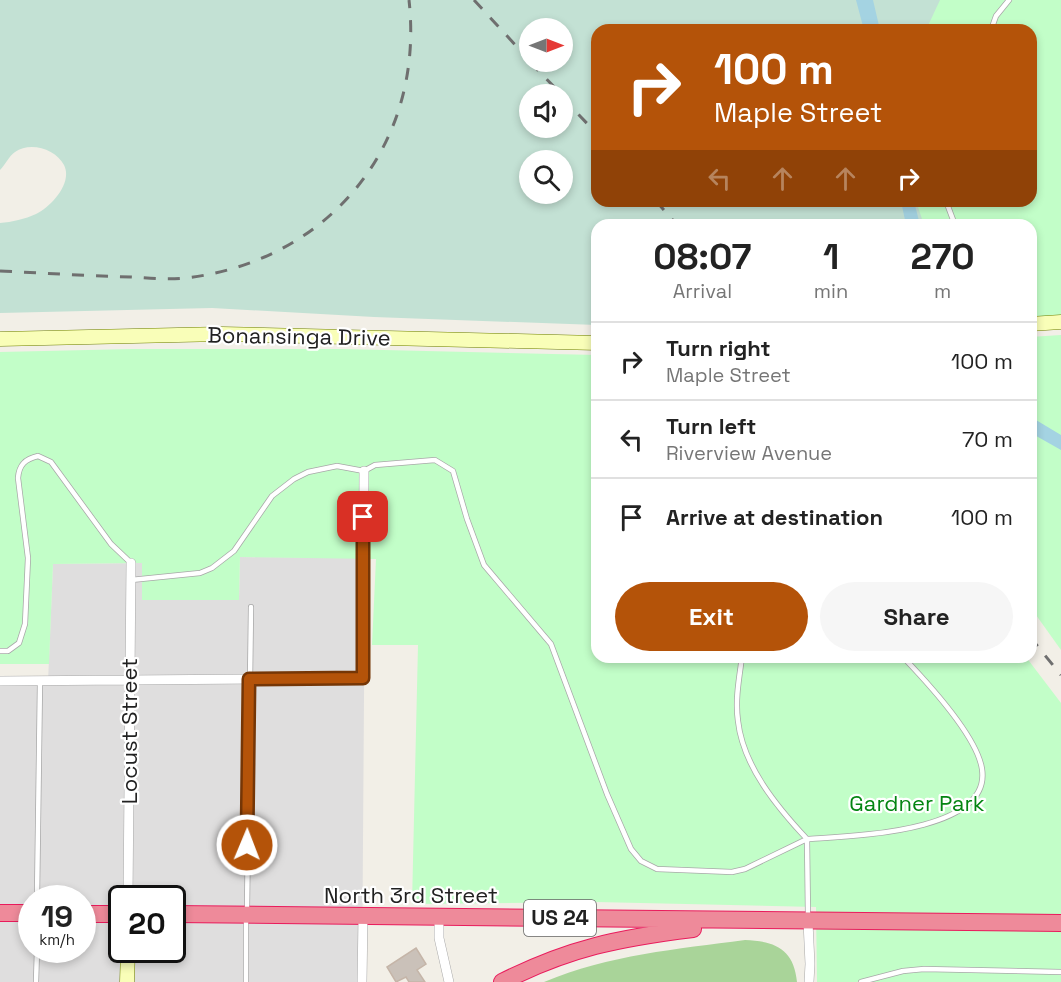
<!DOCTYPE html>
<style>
body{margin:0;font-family:"Space Grotesk",sans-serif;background:#f6f6f6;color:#222;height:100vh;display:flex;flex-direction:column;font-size:22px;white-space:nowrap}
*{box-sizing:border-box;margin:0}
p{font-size:20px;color:#767676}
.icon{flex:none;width:33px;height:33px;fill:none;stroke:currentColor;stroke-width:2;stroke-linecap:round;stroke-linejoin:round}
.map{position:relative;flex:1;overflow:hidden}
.panel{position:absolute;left:591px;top:219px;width:446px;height:444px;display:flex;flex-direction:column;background:#fff;border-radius:18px;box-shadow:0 3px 9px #0003}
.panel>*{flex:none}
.hud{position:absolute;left:591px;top:24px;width:446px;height:183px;border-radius:18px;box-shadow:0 3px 9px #0003;background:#b45309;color:#fff;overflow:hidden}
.needle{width:39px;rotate:90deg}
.fabs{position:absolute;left:519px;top:18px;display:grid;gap:12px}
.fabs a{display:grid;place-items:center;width:54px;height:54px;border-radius:50%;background:#fff;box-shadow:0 3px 9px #0003;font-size:30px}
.speed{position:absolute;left:18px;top:885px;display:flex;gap:12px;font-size:30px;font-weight:700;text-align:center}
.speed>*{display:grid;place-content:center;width:78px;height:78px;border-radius:50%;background:#fff;box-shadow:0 3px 9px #0003;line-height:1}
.speed small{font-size:15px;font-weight:400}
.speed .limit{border:3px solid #111;border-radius:9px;background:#fff;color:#111}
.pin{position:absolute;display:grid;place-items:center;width:51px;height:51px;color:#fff;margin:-26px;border-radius:12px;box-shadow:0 3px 9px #0006}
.me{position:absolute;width:66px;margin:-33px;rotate:1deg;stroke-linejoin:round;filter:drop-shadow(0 0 4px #0008)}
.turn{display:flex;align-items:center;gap:21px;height:126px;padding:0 24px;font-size:27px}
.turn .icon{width:78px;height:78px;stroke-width:2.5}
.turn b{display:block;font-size:42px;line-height:51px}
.lanes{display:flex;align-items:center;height:57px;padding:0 24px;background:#0003;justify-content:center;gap:30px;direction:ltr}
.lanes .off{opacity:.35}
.eta{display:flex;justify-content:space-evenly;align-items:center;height:102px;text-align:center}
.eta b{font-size:36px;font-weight:600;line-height:42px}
.cta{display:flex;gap:12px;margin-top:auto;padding:12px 24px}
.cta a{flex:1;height:69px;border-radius:36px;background:#b45309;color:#fff;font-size:24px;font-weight:600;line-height:69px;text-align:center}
.cta a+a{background:#f6f6f6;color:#222}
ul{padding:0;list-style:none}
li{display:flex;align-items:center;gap:18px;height:78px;padding:0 24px;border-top:2px solid #e0e0e0}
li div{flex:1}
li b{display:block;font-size:22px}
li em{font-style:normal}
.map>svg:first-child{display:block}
.residential{fill:#dfdede;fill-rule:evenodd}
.forest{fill:#a9d499}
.wetland{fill:#c3e1d4;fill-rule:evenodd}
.park{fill:#c2fec8}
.water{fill:#a4d3e2}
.building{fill:#cac1b9;stroke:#c5b5a8;stroke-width:1.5}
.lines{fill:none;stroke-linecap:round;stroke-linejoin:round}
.lane-casing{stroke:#a8a8a8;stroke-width:6}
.street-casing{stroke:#a8a8a8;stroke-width:10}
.secondary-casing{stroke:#6f8000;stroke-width:15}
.highway-casing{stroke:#e91b5c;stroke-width:18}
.lane{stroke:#fff;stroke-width:4.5}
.street{stroke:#fff;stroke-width:9}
.secondary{stroke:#f9feb8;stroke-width:14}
.highway{stroke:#ee8a9a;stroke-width:16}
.rail{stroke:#6f6f6f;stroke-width:3;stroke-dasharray:12 12;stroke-linecap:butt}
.route-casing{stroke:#753606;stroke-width:15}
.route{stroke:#b45309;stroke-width:10}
.labels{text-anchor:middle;stroke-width:4.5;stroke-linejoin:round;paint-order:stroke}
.shield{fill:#fff;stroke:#646464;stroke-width:1.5}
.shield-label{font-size:21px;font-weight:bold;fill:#212121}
.street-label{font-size:22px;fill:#212121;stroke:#fff}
.park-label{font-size:22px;fill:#048512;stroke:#fff}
</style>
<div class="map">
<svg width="1061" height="982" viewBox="0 0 1061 982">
<rect width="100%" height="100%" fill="#f2efe7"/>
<path class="residential" d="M240,557L365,558L362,982H0V681L48,682L53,564L143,563L142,600L239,599ZM32,898H82V950H32ZM122,898H172V950H122Z"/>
<path class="forest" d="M745,940C775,941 794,949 797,982H544C609,955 677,949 745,940Z"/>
<path class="wetland" d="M0,0H973L962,30H597V201H930L936,225H597V325L374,317L212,308L0,313V223C12,222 25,219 36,214C51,207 73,183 64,165C56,149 30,141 15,152C9,156 5,165 0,170ZM530,28H562V62H530ZM530,94H562V128H530ZM530,160H562V194H530Z"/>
<path class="park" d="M940,0H1061V316L1031,318L1030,225H924L916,201H1030V30H926Z
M1061,335V650L1031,608L1030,337Z
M132,349H342L597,355V657H1026L1061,703V982H817L816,907L596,902L412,904L418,645H372L376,559L240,557L239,600H142V563L53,564L49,664H0V352Z"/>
<path class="water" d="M856,0H873L880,30H864Z
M901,201H914L920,225H906Z
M1031,417L1061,435V450L1031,433Z"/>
<path class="building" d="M416,948L426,964L417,970L425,982H409L406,977L396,982L387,967Z"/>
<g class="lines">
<g class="lane-casing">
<path id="lane" d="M991,30L996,16L1009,0
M946,201L955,225
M131,580L200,573L212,568L234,551L272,496L294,479L308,472L337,466L364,471L375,465L435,460L453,471L467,519L484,565L551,644L607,794L631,849L641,861L657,869L732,872L745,869L807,839L808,916
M0,651H8L19,643L25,624L28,558L18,478C19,465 25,459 38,456L51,462L111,544L131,563
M742,657C739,679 735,700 738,721C743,766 777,807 807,839C846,836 992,834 982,769C977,736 926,681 903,657
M37,898L40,682
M247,910L251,607
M246,918V982
M36,982L37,950
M861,982L903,971L924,969L1061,972"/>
</g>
<g class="street-casing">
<path id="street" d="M0,681L363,678L364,471
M128,898L131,563
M439,917V938L449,982
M808,922L810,964L809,982
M362,982L363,917"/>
</g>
<g class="secondary-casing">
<path id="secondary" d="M1030,324L1061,322
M0,339L222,334L597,343
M127,982L128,950"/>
</g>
<g class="highway-casing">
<path id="highway" d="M0,913H32
M82,914H122
M172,914L1061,923
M502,982C569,948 619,938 693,929"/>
</g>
<use href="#lane" class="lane"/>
<use href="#street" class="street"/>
<use href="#secondary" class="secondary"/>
<use href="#highway" class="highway"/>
<path class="rail" d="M474,0L530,61
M530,62L561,94
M562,97L597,134
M656,201L677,225
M0,271C44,273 88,276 131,277C149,278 168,280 186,278C329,261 425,145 409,0
M1030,637L1061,675"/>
</g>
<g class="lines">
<g class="route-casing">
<path id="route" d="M247,845L249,679L363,678V517"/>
</g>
<use href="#route" class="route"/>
</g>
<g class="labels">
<rect class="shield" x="524" y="900" width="72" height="36" rx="4.5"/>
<g class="shield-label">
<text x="560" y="925">US 24</text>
</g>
<g class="street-label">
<text transform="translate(299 336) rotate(1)" y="8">Bonansinga Drive</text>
<text transform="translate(129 731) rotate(-90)" y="8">Locust Street</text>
<text x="411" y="903">North 3rd Street</text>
</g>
<g class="park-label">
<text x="917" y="811">Gardner Park</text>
</g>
</g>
</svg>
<div class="fabs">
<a><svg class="needle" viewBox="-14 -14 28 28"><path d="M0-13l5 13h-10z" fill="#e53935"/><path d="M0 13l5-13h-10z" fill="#767676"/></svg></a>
<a><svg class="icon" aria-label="sound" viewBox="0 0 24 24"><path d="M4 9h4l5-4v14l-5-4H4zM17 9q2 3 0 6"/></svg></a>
<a><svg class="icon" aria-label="search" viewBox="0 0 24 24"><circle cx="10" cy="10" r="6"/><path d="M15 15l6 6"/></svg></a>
</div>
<div class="speed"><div>19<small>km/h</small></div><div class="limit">20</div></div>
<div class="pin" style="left:363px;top:517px;background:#d93025"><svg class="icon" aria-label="arrive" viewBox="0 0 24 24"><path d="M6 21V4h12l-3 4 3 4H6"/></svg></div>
<svg class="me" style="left:247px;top:845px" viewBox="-20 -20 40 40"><circle r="17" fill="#b45309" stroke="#fff" stroke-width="3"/><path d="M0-11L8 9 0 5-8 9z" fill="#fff"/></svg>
<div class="hud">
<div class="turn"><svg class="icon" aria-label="right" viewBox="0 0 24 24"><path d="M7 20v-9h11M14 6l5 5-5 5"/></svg><div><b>100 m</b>Maple Street</div></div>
<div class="lanes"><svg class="icon off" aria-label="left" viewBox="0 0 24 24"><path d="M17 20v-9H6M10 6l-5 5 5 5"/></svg><svg class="icon off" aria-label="ahead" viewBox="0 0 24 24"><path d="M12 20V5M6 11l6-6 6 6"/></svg><svg class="icon off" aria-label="ahead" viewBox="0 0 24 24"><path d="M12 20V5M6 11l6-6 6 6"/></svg><svg class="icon" aria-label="right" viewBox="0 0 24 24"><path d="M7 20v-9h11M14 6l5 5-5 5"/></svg></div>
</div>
<section class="panel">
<div class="eta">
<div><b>08:07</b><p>Arrival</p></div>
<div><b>1</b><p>min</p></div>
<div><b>270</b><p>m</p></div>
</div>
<ul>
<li><svg class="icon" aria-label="right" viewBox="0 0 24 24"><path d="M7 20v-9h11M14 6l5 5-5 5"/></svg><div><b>Turn right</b><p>Maple Street</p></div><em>100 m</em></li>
<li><svg class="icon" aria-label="left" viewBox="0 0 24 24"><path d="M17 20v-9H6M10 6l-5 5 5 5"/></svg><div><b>Turn left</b><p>Riverview Avenue</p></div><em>70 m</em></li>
<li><svg class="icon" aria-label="arrive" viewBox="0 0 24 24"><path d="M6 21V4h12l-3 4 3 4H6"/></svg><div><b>Arrive at destination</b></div><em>100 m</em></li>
</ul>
<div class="cta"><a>Exit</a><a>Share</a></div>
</section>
</div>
